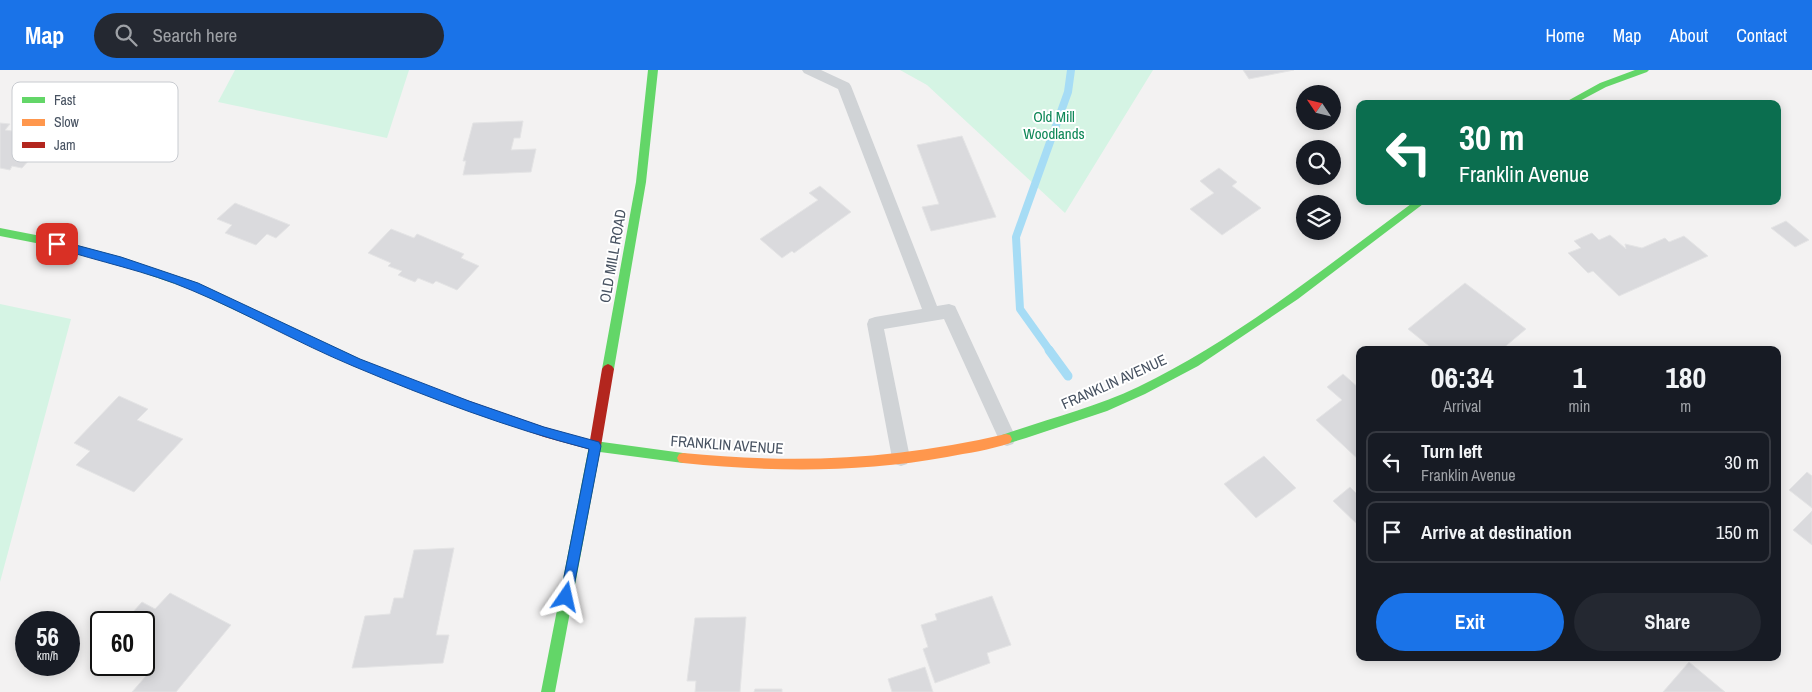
<!DOCTYPE html>
<style>
body{margin:0;font-family:"Archivo Narrow",sans-serif;background:#242831;color:#f1f3f6;height:100vh;display:flex;flex-direction:column;font-size:19px;white-space:nowrap}
*{box-sizing:border-box;margin:0}
p{font-size:16px;color:#9ea1a6}
.icon{flex:none;width:28px;height:28px;fill:none;stroke:currentColor;stroke-width:2;stroke-linecap:round;stroke-linejoin:round}
.map{position:relative;flex:1;overflow:hidden}
.panel{position:absolute;left:1356px;top:276px;width:425px;height:315px;display:flex;flex-direction:column;background:#171b24;border-radius:10px;box-shadow:0 2px 12px #0003}
.panel>*{flex:none}
.guide{position:absolute;left:1356px;top:30px;width:425px;height:105px;border-radius:10px;box-shadow:0 2px 12px #0003;background:#0b6e4f;color:#fff;overflow:hidden}
.needle{width:32px;rotate:305deg}
.buttons{position:absolute;left:1296px;top:15px;display:grid;gap:10px}
.buttons a{display:grid;place-items:center;width:45px;height:45px;border-radius:50%;background:#171b24;box-shadow:0 2px 12px #0003;font-size:25px}
.speed{position:absolute;left:15px;top:541px;display:flex;gap:10px;font-size:25px;font-weight:700;text-align:center}
.speed>*{display:grid;place-content:center;width:65px;height:65px;border-radius:50%;background:#171b24;box-shadow:0 2px 12px #0003;line-height:1}
.speed small{font-size:12px;font-weight:400}
.speed .limit{border:2px solid #111;border-radius:8px;background:#fff;color:#111}
.pin{position:absolute;display:grid;place-items:center;width:42px;height:42px;color:#fff;margin:-21px;border-radius:10px;box-shadow:0 2px 8px #0006}
.me{position:absolute;width:55px;margin:-28px;rotate:11deg;stroke-linejoin:round;filter:drop-shadow(0 0 4px #0008)}
.turn{display:flex;align-items:center;gap:18px;height:105px;padding:0 20px;font-size:22px}
.turn .icon{width:65px;height:65px;stroke-width:2.5}
.turn b{display:block;font-size:35px;line-height:42px}
.eta{display:flex;justify-content:space-evenly;align-items:center;height:85px;text-align:center}
.eta b{font-size:30px;font-weight:800;line-height:35px}
.button{display:flex;gap:10px;margin-top:auto;padding:10px 20px}
.button a{flex:1;height:58px;border-radius:30px;background:#1a73e8;color:#fff;font-size:20px;font-weight:800;line-height:58px;text-align:center}
.button a+a{background:#242831;color:#f1f3f6}
ul{padding:0;list-style:none}
li{display:flex;align-items:center;gap:15px;height:62px;margin:0 10px 8px;padding:0 10px;border:2px solid #363941;border-radius:10px}
li div{flex:1}
li b{display:block;font-size:19px}
li em{font-style:normal}
header{display:flex;align-items:center;gap:30px;box-sizing:border-box;height:70px;padding:0 25px;background:#1a73e8;color:#fff}
header strong{font-size:24px}
nav{display:flex;gap:28px;margin-inline-start:auto;font-size:18px}
.search{width:350px;height:45px;background:#242831;display:flex;align-items:center;gap:12px;box-sizing:border-box;padding:0 18px;border-radius:28px;color:#9ea1a6;font-size:19px}
.map>svg:first-child{display:block}
.green{fill:#d5f4e4}
.lines{fill:none;stroke-linecap:round;stroke-linejoin:round}
.stream-far1{stroke:#a6dcf5;stroke-width:8}
.stream{stroke:#a6dcf5;stroke-width:9}
.building{fill:#dadadd;stroke:#e4e4e5}
.lane{fill:#d0d3d6;fill-rule:evenodd}
.fast{fill:#63d668;fill-rule:evenodd}
.slow{fill:#ff974d;fill-rule:evenodd}
.jam{fill:#b3261e;fill-rule:evenodd}
.route{fill:#1a73e8;stroke:#114b97}
.labels{text-anchor:middle;stroke-width:4;stroke-linejoin:round;paint-order:stroke}
.park-label{font-size:15px;fill:#0d8757;stroke:#fff}
.street-label{font-size:15px;fill:#475261;stroke:#fff}
.key{fill:#fff;stroke:#c8cbd0;stroke-width:1}
.key-label{font-size:14px;fill:#475261}
</style>
<header>
<strong>Map</strong>
<div class="search"><svg class="icon" aria-label="search" viewBox="0 0 24 24"><circle cx="10" cy="10" r="6"/><path d="M15 15l6 6"/></svg>Search here</div>
<nav><a>Home</a><a>Map</a><a>About</a><a>Contact</a></nav>
</header>
<div class="map">
<svg width="1812" height="622" viewBox="0 0 1812 622">
<rect width="100%" height="100%" fill="#f3f2f2"/>
<path class="green" d="M235,0H409L387,68L218,32Z
M900,0H1153L1065,143L927,15Z
M0,234L71,249L0,512Z"/>
<g class="lines">
<path class="stream-far1" d="M1050,281L1020,239L1016,167L1068,22L1071,0"/>
<path class="stream" d="M1049,280L1068,306"/>
</g>
<path class="building" d="M1243,0H1294L1249,9Z
M523,51L520,68H514L511,80L536,79L531,102L463,105L466,91H463L473,53Z
M0,53L10,54L5,60L40,65L28,78L38,80L22,98L12,96L10,100L0,98Z
M962,66L996,147L931,161L922,137L939,134L917,75Z
M1219,98L1237,112L1232,116L1261,138L1222,165L1190,139L1214,123L1200,111Z
M820,116L851,142L794,183L792,181L782,188L760,169L818,130L809,123Z
M235,133L290,155L276,168L267,164L256,175L225,163L232,155L217,149Z
M1786,151L1809,170L1795,177L1771,158Z
M391,159L414,168L417,164L464,184L461,188L479,196L457,220L436,211L433,214L418,208L415,212L398,205L402,201L388,196L391,193L368,183Z
M1592,163L1599,170L1610,165L1626,179L1625,174L1642,178L1665,168L1669,172L1684,166L1708,186L1619,226L1593,201L1588,203L1568,183L1581,178L1574,171Z
M1465,213L1526,259L1501,280H1434L1408,259Z
M1343,304L1360,319V391L1316,350L1342,330L1327,317Z
M119,326L148,339L137,350L183,369L134,422L76,395L90,381L74,373Z
M1264,386L1296,418L1256,448L1224,414Z
M1807,402L1812,406V438L1789,420Z
M1350,417L1360,427V457L1333,431Z
M1812,441V475L1793,460Z
M454,478L436,565H449L443,593L352,598L365,546L390,544L394,528H403L414,480Z
M170,523L231,555L176,622H132L152,599L144,594V552H124L142,532L155,539Z
M992,526L1011,575L987,583L990,593L935,613L923,579L928,577L921,555L937,550L935,544Z
M746,547L740,622H695L696,611H687L695,548Z
M1689,592L1725,622H1663Z
M925,597L933,622H892L888,609Z
M755,619H782V622H754Z"/>
<g class="lines">
<path class="lane" d="M802,0H821L849,13L851,16L937,236L949,234L955,236L1016,368L1013,374L1007,376L1001,374L944,249L884,259L910,388L907,394L901,396L895,394L892,388L867,254L869,249L875,247L922,239L838,19L804,3Z"/>
<path class="fast" d="M648,0H658L646,112L614,299L612,302H604L602,299L636,112Z
M1635,0H1649L1647,2L1606,17L1574,34H1562L1600,13Z
M1415,131H1427L1298,229L1198,296L1145,324L1107,341L1026,368L1006,374L1002,373L1000,369L1002,365C1047,349 1094,338 1138,317C1238,269 1325,197 1415,131Z
M0,158L46,167L121,187L198,213L360,289L442,322L444,325L442,328L438,330L352,295L190,219L120,195L46,175L0,166Z
M595,371L683,383L687,384L689,388L687,392L683,393L600,382L555,622H541L589,376L591,372Z"/>
<path class="slow" d="M1006,364L1010,365L1012,369L1010,373C990,380 968,383 947,387C859,403 771,402 683,393L679,392L677,388L679,384L683,383C796,394 895,390 1006,364Z"/>
<path class="jam" d="M608,294L612,296L614,299L601,376L599,380L595,381L544,367L434,328L432,325L434,322L438,320L544,357L590,370L602,299L604,296Z"/>
</g>
<path class="route" d="M57,170L121,187L198,213L360,289L469,331L544,357L599,372L601,376L571,532L566,534L562,532L560,527L589,379C508,358 429,328 353,296C298,273 246,243 191,220C147,201 99,192 54,177L52,174Z"/>
<g class="labels">
<g class="park-label">
<text x="1054" y="52">Old Mill<tspan x="1054" dy="17">Woodlands</tspan></text>
</g>
<g class="street-label">
<text transform="translate(613 186) rotate(-80)" y="5">OLD MILL ROAD</text>
<text transform="translate(1114 312) rotate(-24)" y="5">FRANKLIN AVENUE</text>
<text transform="translate(727 375) rotate(4)" y="5">FRANKLIN AVENUE</text>
</g>
</g>
<rect x="12" y="12" width="166" height="80" rx="8" class="key"/>
<rect x="22" y="27" width="23" height="6" fill="#63d668"/>
<rect x="22" y="49" width="23" height="7" fill="#ff974d"/>
<rect x="22" y="72" width="23" height="6" fill="#b3261e"/>
<g class="key-label">
<text x="54" y="35">Fast</text>
<text x="54" y="57">Slow</text>
<text x="54" y="80">Jam</text>
</g>
</svg>
<div class="buttons">
<a><svg class="needle" viewBox="-14 -14 28 28"><path d="M0-13l5 13h-10z" fill="#e53935"/><path d="M0 13l5-13h-10z" fill="#9ea1a6"/></svg></a>
<a><svg class="icon" aria-label="search" viewBox="0 0 24 24"><circle cx="10" cy="10" r="6"/><path d="M15 15l6 6"/></svg></a>
<a><svg class="icon" aria-label="layers" viewBox="0 0 24 24"><path d="M12 4l9 5-9 5-9-5zM3 14l9 5 9-5"/></svg></a>
</div>
<div class="speed"><div>56<small>km/h</small></div><div class="limit">60</div></div>
<div class="pin" style="left:57px;top:174px;background:#d93025"><svg class="icon" aria-label="arrive" viewBox="0 0 24 24"><path d="M6 21V4h12l-3 4 3 4H6"/></svg></div>
<svg class="me" style="left:566px;top:527px" viewBox="-20 -20 40 40"><path d="M0-17L14 15 0 8-14 15z" fill="#1a73e8" stroke="#fff" stroke-width="4"/></svg>
<div class="guide">
<div class="turn"><svg class="icon" aria-label="left" viewBox="0 0 24 24"><path d="M17 20v-9H6M10 6l-5 5 5 5"/></svg><div><b>30 m</b>Franklin Avenue</div></div>
</div>
<section class="panel">
<div class="eta">
<div><b>06:34</b><p>Arrival</p></div>
<div><b>1</b><p>min</p></div>
<div><b>180</b><p>m</p></div>
</div>
<ul>
<li><svg class="icon" aria-label="left" viewBox="0 0 24 24"><path d="M17 20v-9H6M10 6l-5 5 5 5"/></svg><div><b>Turn left</b><p>Franklin Avenue</p></div><em>30 m</em></li>
<li><svg class="icon" aria-label="arrive" viewBox="0 0 24 24"><path d="M6 21V4h12l-3 4 3 4H6"/></svg><div><b>Arrive at destination</b></div><em>150 m</em></li>
</ul>
<div class="button"><a>Exit</a><a>Share</a></div>
</section>
</div>
